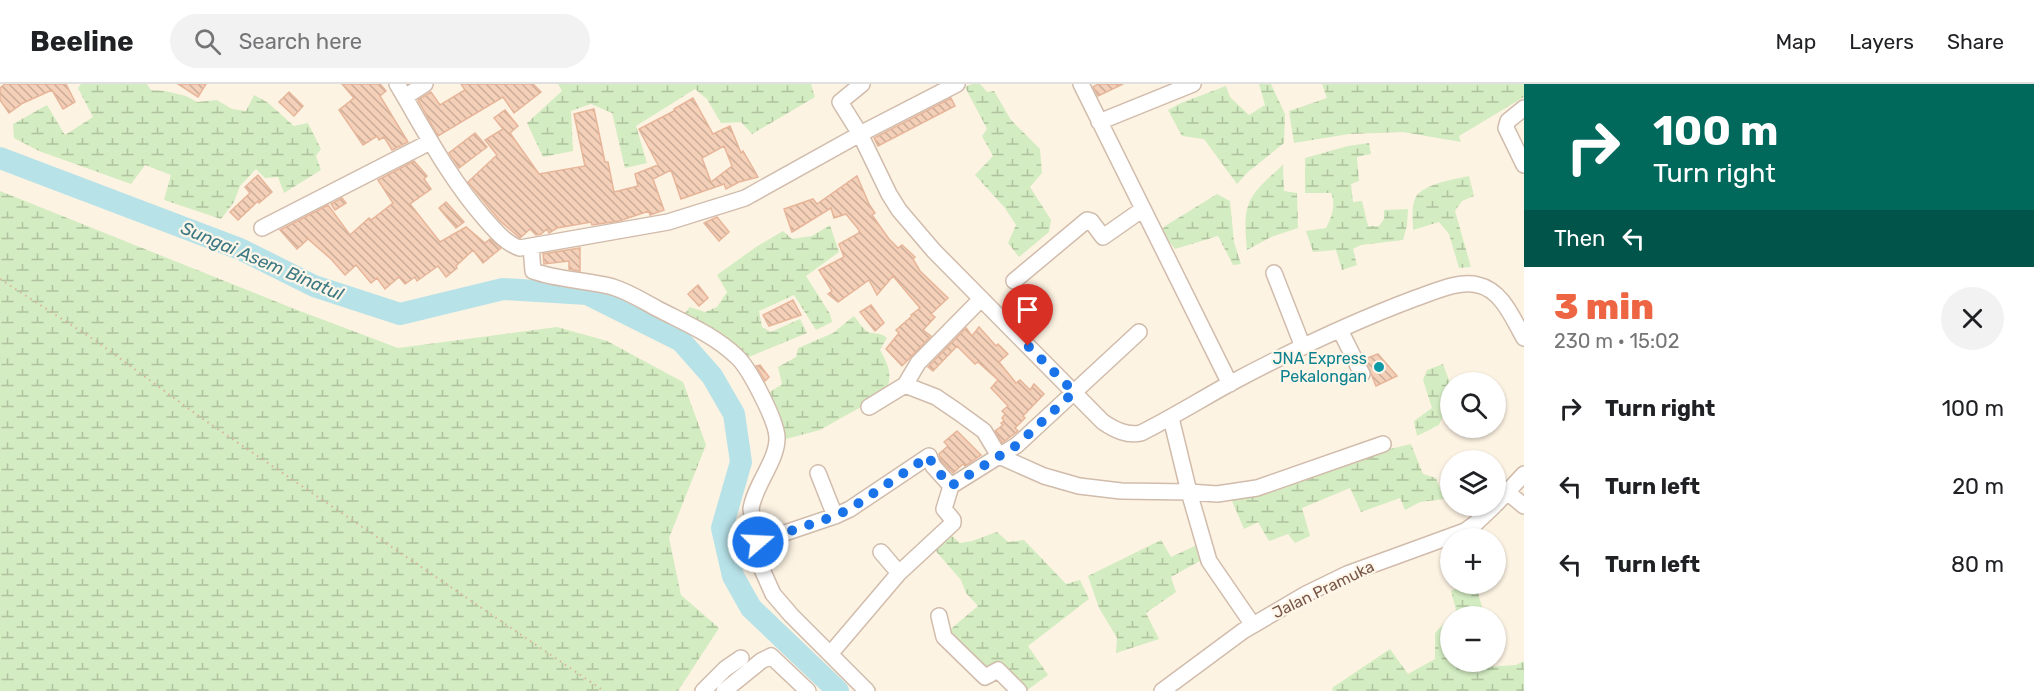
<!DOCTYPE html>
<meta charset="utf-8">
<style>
body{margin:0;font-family:Rubik,sans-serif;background:#f2f2f2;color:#202124;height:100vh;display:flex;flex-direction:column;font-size:22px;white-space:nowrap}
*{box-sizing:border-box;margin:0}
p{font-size:20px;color:#757577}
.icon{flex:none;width:33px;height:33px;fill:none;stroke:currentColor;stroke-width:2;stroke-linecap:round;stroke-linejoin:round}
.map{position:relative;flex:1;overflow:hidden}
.sheet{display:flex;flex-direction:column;background:#fff;width:510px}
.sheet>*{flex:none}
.hud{background:#00695c;color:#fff;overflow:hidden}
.tools{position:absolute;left:1440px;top:288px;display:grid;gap:12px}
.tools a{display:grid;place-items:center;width:66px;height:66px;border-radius:50%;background:#fff;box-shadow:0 2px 4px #0004;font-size:30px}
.pin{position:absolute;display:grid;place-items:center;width:51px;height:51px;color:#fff;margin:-62px -26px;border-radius:50% 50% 50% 0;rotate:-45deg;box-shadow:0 0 6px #0007}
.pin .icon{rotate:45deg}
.me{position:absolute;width:66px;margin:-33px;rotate:71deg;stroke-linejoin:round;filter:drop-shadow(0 0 4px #0008)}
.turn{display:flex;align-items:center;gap:21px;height:126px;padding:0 30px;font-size:27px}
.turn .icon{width:78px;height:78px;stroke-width:2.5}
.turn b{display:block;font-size:42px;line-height:51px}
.then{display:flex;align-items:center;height:57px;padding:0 30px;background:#0003;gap:12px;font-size:22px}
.round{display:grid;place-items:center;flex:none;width:63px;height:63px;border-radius:32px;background:#f2f2f2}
.headline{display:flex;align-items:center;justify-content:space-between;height:102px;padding:0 30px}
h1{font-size:36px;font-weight:800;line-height:45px;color:#ed6542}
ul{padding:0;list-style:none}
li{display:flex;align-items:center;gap:18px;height:78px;padding:0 30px}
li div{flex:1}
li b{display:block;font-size:22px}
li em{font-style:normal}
header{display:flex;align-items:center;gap:36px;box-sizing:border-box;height:84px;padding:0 30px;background:#fff;border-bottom:2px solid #e0e0e0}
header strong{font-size:28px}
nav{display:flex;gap:33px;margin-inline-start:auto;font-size:21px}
.search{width:420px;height:54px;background:#f2f2f2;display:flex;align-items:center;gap:15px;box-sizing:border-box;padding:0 21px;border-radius:33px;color:#757577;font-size:22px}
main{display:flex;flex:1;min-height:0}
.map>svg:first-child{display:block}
.wetland{fill:url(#wetland-marsh)}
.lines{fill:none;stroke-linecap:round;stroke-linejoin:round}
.river{stroke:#b7e2e8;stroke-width:22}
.building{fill:url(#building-back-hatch);stroke:#e7b599;stroke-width:1.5;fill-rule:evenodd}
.street-casing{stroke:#d1bcac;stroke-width:18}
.path{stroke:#d9b39c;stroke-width:2;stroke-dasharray:1.5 4.5;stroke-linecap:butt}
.street{stroke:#fff;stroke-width:15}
.route{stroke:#1a73e8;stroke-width:10;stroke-dasharray:0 18}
.culture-dot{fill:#0f9aa8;stroke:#fff6ea;stroke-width:2}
.labels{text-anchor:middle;stroke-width:4.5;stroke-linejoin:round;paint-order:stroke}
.culture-label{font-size:16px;fill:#0d838f;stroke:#fff6ea;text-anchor:end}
.street-label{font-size:16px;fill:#775748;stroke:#fff6ea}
.water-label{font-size:18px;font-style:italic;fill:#3d7a84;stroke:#fff6ea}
</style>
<header>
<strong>Beeline</strong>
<div class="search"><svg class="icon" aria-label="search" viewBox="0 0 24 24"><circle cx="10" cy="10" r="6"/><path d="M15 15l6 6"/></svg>Search here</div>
<nav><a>Map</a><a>Layers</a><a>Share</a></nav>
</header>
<main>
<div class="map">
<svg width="1524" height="607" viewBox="0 0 1524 607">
<defs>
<pattern id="wetland-marsh" width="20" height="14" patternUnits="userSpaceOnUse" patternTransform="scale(1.5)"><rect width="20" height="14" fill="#d3ecc1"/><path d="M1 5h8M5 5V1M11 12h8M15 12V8" fill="none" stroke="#b0c29f"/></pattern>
<pattern id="building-back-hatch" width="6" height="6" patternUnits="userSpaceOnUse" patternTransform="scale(1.5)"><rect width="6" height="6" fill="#f4d0b9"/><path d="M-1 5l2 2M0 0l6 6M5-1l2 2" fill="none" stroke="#caac98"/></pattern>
</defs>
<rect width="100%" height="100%" fill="#fdf3e3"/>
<path class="wetland" d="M81,0H147L151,6L165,7L186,12L197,18L217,16L232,25L246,27L254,11L267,18L294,42L308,39L321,65L316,72L321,86L284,109L278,93L265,94L256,85L240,102L234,118L221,135L164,116L171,91L145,81L131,100L39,67L14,54L13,40L47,21L65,51L93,33L78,4Z
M558,0H811L815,13L752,50L741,38L721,39L707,15L695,5L636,42L647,79L625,84L612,29L591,20L571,27L573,67L543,73L527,39L562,7Z
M972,0H980L987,8L994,7L1011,36L1040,65L1042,89L1030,103L1051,136L1049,148L1019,173L1008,159L1016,141L1005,124L975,91L993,72L982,52L987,45L965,3Z
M1259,0H1271L1285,30L1284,59L1248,88L1237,100L1204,55L1182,52L1168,26L1181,19L1226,2L1230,13L1249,31L1265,21Z
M1322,0H1524V13L1459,52L1461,58L1403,48L1349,50L1294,59L1289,27L1327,14Z
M1369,59L1371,70L1357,73L1359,97L1351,100L1353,118L1362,117L1368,142H1379L1384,135V126L1408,125L1407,141L1403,156L1361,161L1353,165L1357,181L1342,186L1336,166L1313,168L1306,147L1326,144C1332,133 1336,121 1331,109H1305V74L1348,62Z
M1283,81L1284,107L1297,109L1298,144L1271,153L1247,166C1242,118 1248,112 1283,81Z
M1469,92L1474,112L1462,117L1455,127L1471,183L1459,184L1449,150L1439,138L1413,146C1413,136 1411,121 1416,113C1423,100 1455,95 1469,92Z
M0,107L292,224L398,264L557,243L607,257L683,298L706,361L669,454L681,511L719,544L678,607H0Z
M1217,110L1230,117L1234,158L1241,180L1233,181L1218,152L1175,165L1161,147L1165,142Z
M830,141L839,168L806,192L830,230L832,238L816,246L794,211L759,227L762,243L771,248L800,235L807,249L744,275L684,230L690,223L705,228L717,223L727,208L717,191L756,163L783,147L792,155L812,152Z
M854,232C859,238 864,248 872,249C879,250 881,249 887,254L880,266C889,282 894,294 884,310L820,346L782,356L767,310L782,300L778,283L796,273L798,264L833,249Z
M1443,280L1450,299V326L1442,334L1439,341L1417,352L1414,337L1432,324L1423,296L1427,286Z
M1411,360L1423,390L1436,394L1444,415L1420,418L1405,426L1400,414L1361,428L1350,404L1302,424L1310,452L1295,459L1288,450L1269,457L1258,438L1244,445L1232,417L1234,413L1279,406L1386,366Z
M997,448L1008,458L1024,456L1066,500L1080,496L1089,515L1028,562L1048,591L1026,607L997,592L939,555L978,522L966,509L961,496L934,465L950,450L960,459L972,457Z
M1161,456L1171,473L1201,459L1205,474L1171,493L1176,508L1146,529L1159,555L1116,569L1117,554L1099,524L1088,492Z
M1464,500H1478L1479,513L1485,532H1450V578H1482L1485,583L1516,581L1524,577V607H1333L1332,604L1390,565L1408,590L1435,575V549L1456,526L1451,507Z"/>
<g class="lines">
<path class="river" d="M0,74L240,165L314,202L400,230L503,205L587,210L681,257L712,292L734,330L741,378L722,444L733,492L751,524L838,607"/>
</g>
<path class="building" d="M5,0H66L75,18L63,25L52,6L23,19L9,29L0,16V4Z
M178,0H206L198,13Z
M342,0H380L386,7L380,12L408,58L392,66L384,53L379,56L377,52L363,61L339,26L354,14Z
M461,0H533L541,8L514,29L503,13L438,52L418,16L431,8L440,21L465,6Z
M1098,0H1123L1098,12L1093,3Z
M289,8L303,22L294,32L279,18Z
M693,14L713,50L730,42L741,69L743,67L758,93L739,98L726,105L724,100L681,115L671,86L653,95L664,126L650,131L649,127L619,137L592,141L591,138L557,144L549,149L547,145L541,150L536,151L530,145L520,154L500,137L468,98L497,71L485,56L503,45L494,34L505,26L518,42L510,49L539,90L585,82L574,30L594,25L605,78H608L614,108L638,102L635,90L658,81L639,45L674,27V25ZM724,62L732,82L711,98L702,74Z
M951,14L955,22L878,62L874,54Z
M475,49L487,63L459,84L449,69Z
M414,77L427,92L424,95L431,105L410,120L440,158L466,143L485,159L490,155L501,164L483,179L473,166L456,182L457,184L446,193L438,182L417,197L415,193L405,200L399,193L385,205L377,194L371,199L356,181L345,191L331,175L308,155L297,165L280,146L328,121L350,151L369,134L371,136L393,119L378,96Z
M258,91L272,108L259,119L258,117L238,136L230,128L250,109L245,103Z
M857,92L869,120L875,129L872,131L889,155L898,164L902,161L915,173L913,175L920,187L948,214L931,230L935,233L923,246L931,252L902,282L886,265L899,249L896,246L912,232L911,231L920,224L893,192L877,211L869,196L838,218L828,210L832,207L819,186L844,173L839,160L859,149V146L846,130L834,134L831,124L792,148L784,125L813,115L817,120Z
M342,114L346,119L335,126L331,120Z
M446,118L464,138L456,144L439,124Z
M717,133L729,148L719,157L704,139Z
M580,164V187L569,185V177L544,180L543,170Z
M698,201L708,214L699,222L688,210Z
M793,216L801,231L769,242L763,231Z
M871,221L884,239L875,247L860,228Z
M979,243L996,262L998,260L1008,270L999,278L1016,299L1020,296L1030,306L1034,300L1044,310L1023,332L1025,334L1015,344L1018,347L1002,359L995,347L1003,341L1001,339L1004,337L1002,334L1005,330L1002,327L1008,322L991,304L998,296L978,278L975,280L957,262L933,287L928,283L966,244L972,252Z
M1378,270L1397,292L1376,302L1365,275Z
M760,281L769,293L765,297L756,282Z
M957,347L981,371L965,382L963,380L953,389L941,377L939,370L948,362L944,358Z"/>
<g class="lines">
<g class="street-casing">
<path id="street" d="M397,0C425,47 449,94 485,135C495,146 506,160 520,164L668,138L745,114L860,50L957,0
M862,0L840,18L860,50L889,110L899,126L934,167L1103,338C1115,346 1127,352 1141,349C1171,334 1200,316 1229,300C1289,268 1352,238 1416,214C1434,208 1458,196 1478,201C1502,206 1513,235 1524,254
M1081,0L1230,300
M405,13L425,0
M1524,24L1508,37L1506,44L1524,81
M1099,38L1193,0
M262,144L430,58
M531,163L533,187C558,196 587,196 613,203C629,208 643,217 658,225C685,239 714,251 736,272C749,283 776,336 777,353C778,376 754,402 751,425L761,483L773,510L791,531L867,607
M1274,189L1303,263
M1014,197L1087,136L1091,137L1103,153L1143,125
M1340,246L1362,290
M905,301L918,279L981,215
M869,323L905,301L936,313L958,328L984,347L999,372L1017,361L1139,248
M1171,334L1189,408L1209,477L1253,541
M818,389L835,432
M1507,408L1524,422
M1496,420L1524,390
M758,458L835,432L850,425L929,372L933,382L951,402
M881,468L899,489
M939,532L944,553L985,593L998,586L1019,607
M831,569L899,489L953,439V436L944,425L951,402L999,372L1044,392L1079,402L1121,407L1189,408L1217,410L1257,404L1383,360
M703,607L725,585L741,574
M724,607L761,577L771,572L808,607
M1162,607L1243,547L1306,510L1347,490L1465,447L1476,439L1494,422"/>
</g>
<path class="path" d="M0,195L96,257L200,333L604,607"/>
<use href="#street" class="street"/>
</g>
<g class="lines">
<path class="route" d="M758,458L835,432L850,425L929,372L933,382L951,402L1017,361L1074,308L1028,262"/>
</g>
<circle class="culture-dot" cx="1379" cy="283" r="6"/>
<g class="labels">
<g class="culture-label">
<text x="1367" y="280">JNA Express<tspan x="1367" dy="18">Pekalongan</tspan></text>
</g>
<g class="street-label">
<text transform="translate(1323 505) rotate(-26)" y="6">Jalan Pramuka</text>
</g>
<g class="water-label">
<text transform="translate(262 177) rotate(23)" y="6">Sungai Asem Binatul</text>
</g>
</g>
</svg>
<div class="tools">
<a><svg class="icon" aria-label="search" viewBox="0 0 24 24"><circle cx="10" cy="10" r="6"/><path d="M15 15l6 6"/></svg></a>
<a><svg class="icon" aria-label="layers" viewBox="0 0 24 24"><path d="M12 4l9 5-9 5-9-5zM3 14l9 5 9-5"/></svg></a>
<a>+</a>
<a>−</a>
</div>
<div class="pin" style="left:1028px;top:262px;background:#d93025"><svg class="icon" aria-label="arrive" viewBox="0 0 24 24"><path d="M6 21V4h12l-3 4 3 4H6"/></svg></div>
<svg class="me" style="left:758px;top:458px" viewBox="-20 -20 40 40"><circle r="17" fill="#1a73e8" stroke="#fff" stroke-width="3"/><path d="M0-11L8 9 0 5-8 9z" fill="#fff"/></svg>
</div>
<section class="sheet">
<div class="hud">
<div class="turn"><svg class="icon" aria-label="right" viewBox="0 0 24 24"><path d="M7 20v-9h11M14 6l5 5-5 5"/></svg><div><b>100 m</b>Turn right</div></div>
<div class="then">Then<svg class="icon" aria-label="left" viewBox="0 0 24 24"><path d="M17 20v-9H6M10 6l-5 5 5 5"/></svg></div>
</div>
<div class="headline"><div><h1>3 min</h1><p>230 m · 15:02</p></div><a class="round"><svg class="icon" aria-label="close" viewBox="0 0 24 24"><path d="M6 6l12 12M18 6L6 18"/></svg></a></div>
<ul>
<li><svg class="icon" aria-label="right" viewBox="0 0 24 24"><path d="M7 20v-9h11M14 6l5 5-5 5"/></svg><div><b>Turn right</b></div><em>100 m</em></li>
<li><svg class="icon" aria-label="left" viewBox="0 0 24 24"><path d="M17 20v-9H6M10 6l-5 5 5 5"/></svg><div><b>Turn left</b></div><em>20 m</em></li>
<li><svg class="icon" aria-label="left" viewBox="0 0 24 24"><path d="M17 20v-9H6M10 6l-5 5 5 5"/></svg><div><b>Turn left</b></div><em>80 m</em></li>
</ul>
</section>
</main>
